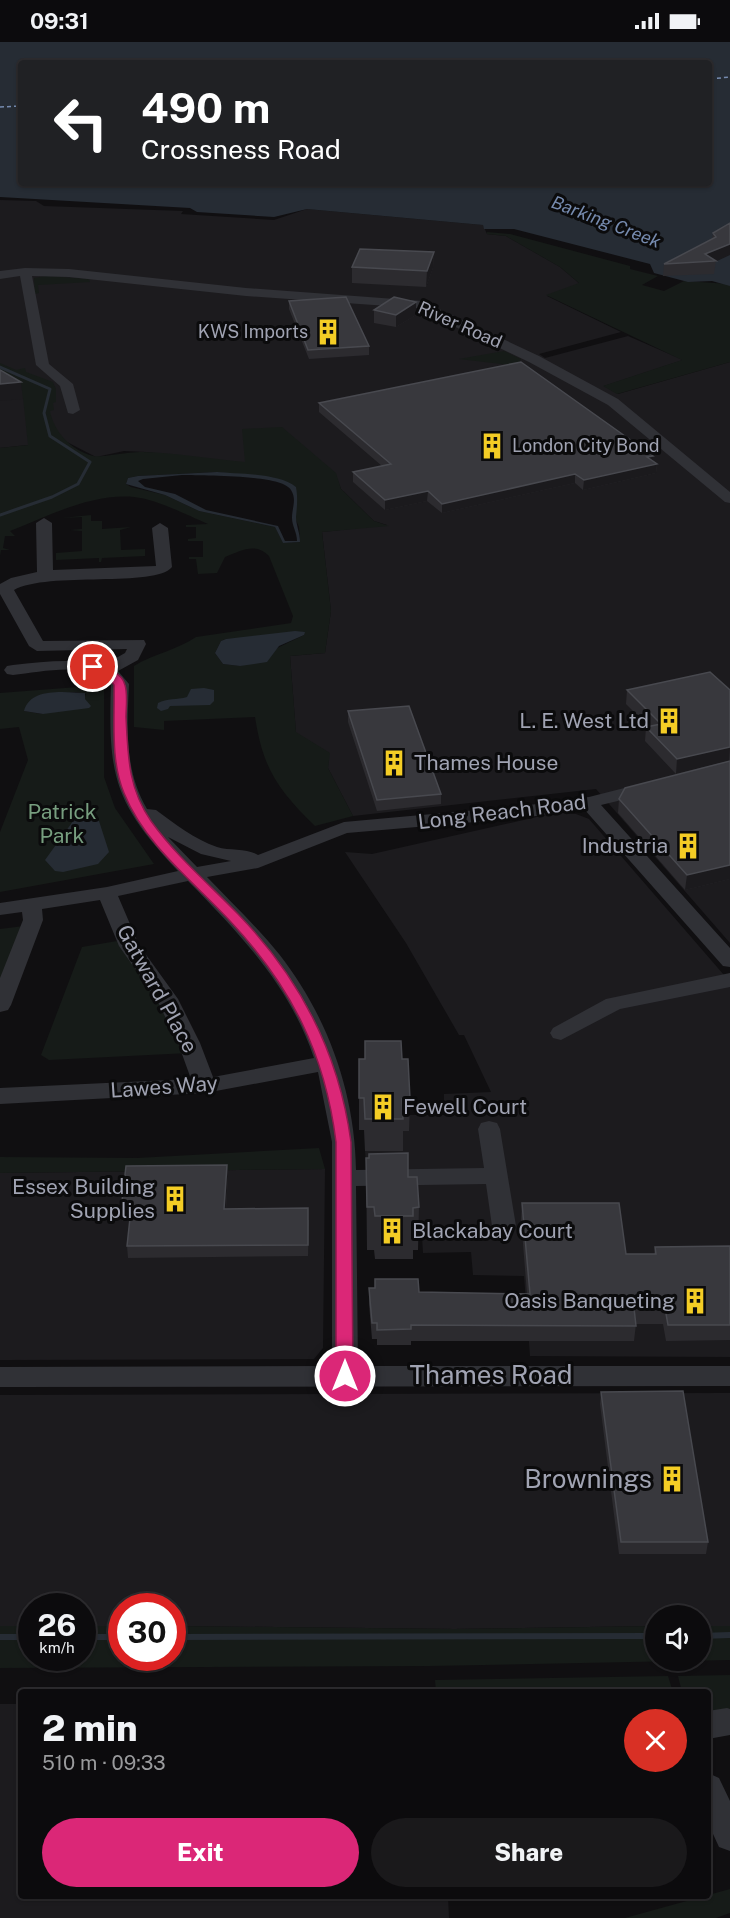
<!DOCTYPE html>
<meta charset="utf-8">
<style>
body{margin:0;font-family:"Public Sans",sans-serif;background:#1a191b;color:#f1f3f6;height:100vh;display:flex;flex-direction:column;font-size:22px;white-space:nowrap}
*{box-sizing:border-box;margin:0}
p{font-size:20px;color:#9a9b9d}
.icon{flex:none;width:33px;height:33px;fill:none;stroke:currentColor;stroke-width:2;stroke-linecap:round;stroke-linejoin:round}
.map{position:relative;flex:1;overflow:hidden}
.panel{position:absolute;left:18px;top:1647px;width:693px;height:210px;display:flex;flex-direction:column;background:#0c0b0d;border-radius:6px;box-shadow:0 2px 4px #0004,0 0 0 2px #2c2b2e}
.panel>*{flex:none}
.guide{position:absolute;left:18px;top:18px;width:694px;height:126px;border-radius:6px;box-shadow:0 2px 4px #0004,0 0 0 2px #2c2b2e;background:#202124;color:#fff;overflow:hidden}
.buttons{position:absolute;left:645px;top:1563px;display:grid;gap:12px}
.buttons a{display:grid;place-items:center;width:66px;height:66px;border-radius:50%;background:#0c0b0d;box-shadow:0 2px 4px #0004,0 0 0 2px #2c2b2e;font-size:30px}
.speed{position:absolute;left:18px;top:1551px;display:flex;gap:12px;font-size:30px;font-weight:700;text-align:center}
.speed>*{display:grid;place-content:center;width:78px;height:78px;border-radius:50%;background:#0c0b0d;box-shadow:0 2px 4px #0004,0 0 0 2px #2c2b2e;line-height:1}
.speed small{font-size:15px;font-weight:400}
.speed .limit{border:9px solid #d22;background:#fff;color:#111}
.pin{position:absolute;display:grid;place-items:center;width:51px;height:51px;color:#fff;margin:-26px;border:3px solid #fff;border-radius:50%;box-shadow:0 2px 6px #0007}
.me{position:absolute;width:66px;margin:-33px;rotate:0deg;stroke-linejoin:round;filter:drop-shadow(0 0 4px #0008)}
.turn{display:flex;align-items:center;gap:21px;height:126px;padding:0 24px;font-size:27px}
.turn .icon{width:78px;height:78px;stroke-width:2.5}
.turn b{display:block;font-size:42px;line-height:51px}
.round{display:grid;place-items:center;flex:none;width:63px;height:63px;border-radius:32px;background:#1a191b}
.overview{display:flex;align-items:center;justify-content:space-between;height:102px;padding:0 24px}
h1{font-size:36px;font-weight:800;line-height:45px}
.primary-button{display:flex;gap:12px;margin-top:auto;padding:12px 24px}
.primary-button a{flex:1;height:69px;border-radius:36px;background:#db2777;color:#fff;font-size:24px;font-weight:800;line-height:69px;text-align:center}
.primary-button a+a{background:#1a191b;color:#f1f3f6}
.status{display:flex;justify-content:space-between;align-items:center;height:42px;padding:0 30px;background:#0c0b0d;direction:ltr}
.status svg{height:16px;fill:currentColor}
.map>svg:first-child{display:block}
.built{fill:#1c1b1e}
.green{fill:#161b18;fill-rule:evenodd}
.water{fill:#262c34;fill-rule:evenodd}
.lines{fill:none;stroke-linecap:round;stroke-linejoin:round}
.stream-far1{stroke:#262c34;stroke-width:3}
.stream{stroke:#262c34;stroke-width:6}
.ferry{stroke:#768baf;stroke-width:1.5;stroke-dasharray:4 3;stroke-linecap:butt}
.minor{fill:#303136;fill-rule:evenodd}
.wall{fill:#2c2b2f}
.shaded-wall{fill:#1b1a1d}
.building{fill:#38383d;stroke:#48494f;stroke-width:1.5}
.route{fill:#db2777;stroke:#8e194d;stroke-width:1.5}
.labels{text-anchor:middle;stroke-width:6;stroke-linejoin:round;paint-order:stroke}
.far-water-label{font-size:18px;font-style:italic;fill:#768baf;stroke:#0b0b0c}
.far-street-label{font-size:18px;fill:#a0a3b2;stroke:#0b0b0c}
.far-poi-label{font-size:18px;fill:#a0a3b2;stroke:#0b0b0c;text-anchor:end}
.poi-label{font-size:21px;fill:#a0a3b2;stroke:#0b0b0c;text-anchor:end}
.park-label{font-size:21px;fill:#779e7f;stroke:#0b0b0c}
.street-label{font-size:21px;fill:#a0a3b2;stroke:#0b0b0c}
.near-street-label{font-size:26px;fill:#a0a3b2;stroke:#0b0b0c}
.near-poi-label{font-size:26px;fill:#a0a3b2;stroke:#0b0b0c;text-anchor:end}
</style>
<div class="status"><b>09:31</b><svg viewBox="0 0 49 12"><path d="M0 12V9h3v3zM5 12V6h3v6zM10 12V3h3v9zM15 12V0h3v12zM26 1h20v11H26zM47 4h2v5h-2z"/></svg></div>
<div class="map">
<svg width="730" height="1876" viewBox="0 0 730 1876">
<rect width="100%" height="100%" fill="#100f11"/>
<path class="built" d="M0,158L36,159L44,164L183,169L181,172L274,178L307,167L483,183L487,192L506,194L560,225L580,242L547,254L621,290L539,312L545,316L628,294L683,318L604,344L618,352L730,320V901L596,747L353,774L328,726L329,711L296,691L290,614L325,611L331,569L322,490L387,483L374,479L341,447L335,431L146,410L124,409L96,415L65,399L0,406Z
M559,770L576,772L589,777L730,940V1315L530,1314L524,1234L473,1233L471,1210L423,1211L422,1195H417L369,1154L365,1109L402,1089L408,1073H444V1052L491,1050L464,993H459L406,901L345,810L372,812Z
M325,1127L323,1306L314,1317L0,1318V1131Z
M730,1351V1584H701L700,1574H656L655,1584L454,1587L173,1584L172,1564H122L121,1584H83L82,1564H32L31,1584H0V1353Z
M0,1662H21V1854H448L449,1876H0Z"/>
<path class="green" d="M487,190L510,192L630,224V227L658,234L642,243L664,249L684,239L730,242V320L617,352L603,344L682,318L546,253L579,241L560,225L506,194L487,192Z
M45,234L89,237L90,240L38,243L39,251L35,252L34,236Z
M504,309L521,317L519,321L510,323L459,317Z
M0,321L16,328L25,326L26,330L53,340L56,347V360L53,361L54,368L50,369C54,390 71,408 93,414C100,416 130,409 143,410C177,411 211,417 245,420L242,387L282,385L336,431L341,447L374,479L389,484L322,490L331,569L325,611L290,614L296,690L330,711L328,726L353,774L315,784C278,748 263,727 255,675L164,679V688L134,685V624C153,612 177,608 196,595L291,581L293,574L269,514C255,500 241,509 225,515L217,531L198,532L196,517H189V515H203V499H188V497L196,496V485H186V483L208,482C187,473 156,457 134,455C92,451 48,474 10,489L15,494H5L3,506L10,508H1L0,514V406L28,403L23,356L0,340ZM217,430L274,436L296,445V478L299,485L300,500L283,501L275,485L199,469L165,453L131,445L126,442L128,436L138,434ZM304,593L240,624L223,622L215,611L221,599L226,597Z
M91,473V479H102V487L131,485L120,488L121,508L145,507V514L102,516L101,520H99V516L56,518V511L82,509V489L70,488L82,487V475L62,476Z
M83,637L104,648V735L115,766L154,822L0,850V790L28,718L19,685L0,687V651L78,645ZM76,650L86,652L84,657L87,661L42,672L24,669L45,652Z
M24,884L0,942V887Z
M117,899L156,951L189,1011L49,1018L41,1013L82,905Z
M319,1106L325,1127L0,1131V1115L137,1116Z
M0,1584H31L32,1616H82L83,1584H121L122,1616H172L173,1584L454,1587L655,1584L656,1618H700L701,1584H730V1618L430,1624L0,1626Z
M730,1633V1668L708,1672V1650H682L678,1634Z
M668,1634L673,1650H436L435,1638Z
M730,1847V1871L716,1876H625Z"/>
<path class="water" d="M0,0H730V244L712,239L688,240L654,231L650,222L514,187H484L483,183L307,167L274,175L197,170L190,166L0,155ZM21,21H710V141H21Z
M217,430C239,432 279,431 296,445C298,456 297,464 296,475C296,483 300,491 300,500L283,501L275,485L199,469L165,453L126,442L128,436L138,434ZM182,433C202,434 282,432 291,448C297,458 292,465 292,476C292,484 297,490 297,499H285L278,484L206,468L175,452L145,445L138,439L143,437Z
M295,589L305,590L304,593L279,604L267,620L240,624L223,622L215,611L221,599L226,597Z
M204,646L214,648V659L210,663L170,664L168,667L161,669L157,666L158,661C167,656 177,658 187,655L191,647Z
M85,651V657L91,664L89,666L43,672L24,669C30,645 65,650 85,651Z
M92,774L99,779L109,810L98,822L63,830L55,829L45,818L76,775Z"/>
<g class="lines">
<path class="stream-far1" d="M0,325L50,347L44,371L50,394L90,420L78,442L52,455L0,473"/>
<path class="stream" d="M700,1594L730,1593
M0,1595H32
M82,1595H122
M172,1595L656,1594"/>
<path class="ferry" d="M710,37L730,35
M0,65L21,64"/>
<path class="minor" d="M25,226L69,227L246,246L422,259L539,314L618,357L730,450V461L725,460L608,363L529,320L416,266L246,254L69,235L32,234L49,322L73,342L80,368L73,372L68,371L60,344L36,323L20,234L0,237V229Z
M44,476L52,481L53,528L156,524L152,486L160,481L168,486L172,525C156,546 48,529 14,548L43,599L144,598L146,602L138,618L118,629L129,642C127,685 124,728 147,767L156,768C175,782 194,797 217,805C230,809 247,806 258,813L344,780L522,764L589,755L648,740L655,742L657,746L655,750L601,763L730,906V925L723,924L584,767L522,776L347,791L258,826L207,835C231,860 257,885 279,912C327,973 355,1050 356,1128L484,1126L478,1087L481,1081L489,1079L497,1081L500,1087L516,1184L513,1190L504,1193L495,1190L492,1184L486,1142L356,1144L358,1324H730V1344L0,1345V1325L332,1324V1100L318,1030L205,1051L0,1062V1046L191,1037L178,1001L157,958L119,904L100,858L42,867L43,878L11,963L8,968L0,970V936L23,878L22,870L0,873V861L107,845L178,829C114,761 108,734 111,643C90,618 42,630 13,633L7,632L4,628L7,624L13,623C44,620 73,616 104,623L125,611L127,607L37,609L29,604L0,552V542L11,536L37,530L36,481ZM168,795L201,812L231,819L197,825ZM188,839C240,892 290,944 314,1016L213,1035L200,1001L178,957L139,903L118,854Z
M730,931V945L620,967L561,998L553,996L550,991L553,986L606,957Z
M727,1666L730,1667V1693L708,1697V1669Z
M708,1731L719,1736L730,1759V1809L719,1805L708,1781Z"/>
</g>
<path class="wall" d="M730,181L716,219L714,232L663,234L664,222L712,197L713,191Z
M434,210L433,226L426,245L352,241V225Z
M289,259L369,304V313L309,317L289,267Z
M416,260V273L396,285L374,281V268Z
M319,361L652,419L657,422L656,431L583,448L575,441L442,471L427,459L385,468L353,440V430L382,424L319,370Z
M627,648H730V837L685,848L618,771L619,757L730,719L676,732L645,699L646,685L648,684L626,662Z
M348,669L441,752V762L377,769L348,680Z
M359,1017H402L410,1057L409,1089H403V1109H365L364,1088H359Z
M366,1116L419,1165L418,1208H413V1217H375L374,1208H367Z
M227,1123L228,1135L226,1167L309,1178L308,1214L128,1216L127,1204L130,1179H122L121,1168Z
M522,1161L626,1212H654L655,1205L730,1204V1298L666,1299L663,1282H636L634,1299H411V1303H377V1297H372L369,1262V1246L419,1250L527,1252L521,1177Z
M601,1350L708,1500L706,1512H619L600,1362Z"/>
<path class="shaded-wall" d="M730,202V213L715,220L705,212Z
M434,210L433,226L426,245L427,229Z
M416,260V273L396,285V273Z
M21,340L23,357L0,359V342Z
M653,414L652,423L657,422L656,431L583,448L584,438Z
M575,432V441L442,471V462Z
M428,449L427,459L385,468V458Z
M730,705L729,719L676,732L677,717Z
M730,823V837L685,848L687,833Z
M227,1123L228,1135L225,1178L224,1167Z"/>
<path class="building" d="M730,181V202L705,212L716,219L664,222L716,195L713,191Z
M360,207L434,210L427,229L352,225Z
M346,255L369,304L308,308L289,259Z
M394,255L416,260L396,273L374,268Z
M521,320L653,414L647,415L657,422L584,438L575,432L442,462L428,449L385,458L353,430L391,422L319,361Z
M0,328L21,340L0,342Z
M710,630L730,648V705L677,717L646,685L661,682L627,648Z
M409,664L441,752L377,758L348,669Z
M730,719V823L687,833L619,757L625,746Z
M365,999H401L402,1017H408L410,1057H402L403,1077H365L364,1056H359V1017H365Z
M408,1111V1135H417L419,1165L413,1166V1174H375L374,1165H367L366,1116H369V1112Z
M227,1123L224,1167L308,1166V1203L127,1204L131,1167L121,1168L126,1124Z
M522,1161H619L626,1212H656L655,1205L730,1204V1283H668L665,1266H634L636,1284L411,1283V1287L377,1288V1281H372L369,1246H375V1237H418L419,1250L530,1252Z
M683,1349L708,1500H621L601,1350Z"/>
<path class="route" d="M93,622C105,625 122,630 125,643C128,653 126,665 126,675C128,714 128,746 151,779C176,814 209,842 238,872C301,937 339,1011 351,1100L353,1334L351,1339L345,1341L339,1339L336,1334V1100C325,1011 291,944 230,879C193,839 145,803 124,751C110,718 115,677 114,643L108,635L89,628L87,625Z"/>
<defs>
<g id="building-bare" transform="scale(2.07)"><path d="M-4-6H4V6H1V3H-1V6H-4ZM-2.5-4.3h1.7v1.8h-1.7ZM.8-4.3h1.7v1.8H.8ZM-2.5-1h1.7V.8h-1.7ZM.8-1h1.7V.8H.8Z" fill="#f4cd25" stroke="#0b0b0c" stroke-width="2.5" paint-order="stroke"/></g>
</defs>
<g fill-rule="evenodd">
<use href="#building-bare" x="328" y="290"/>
<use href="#building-bare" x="492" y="404"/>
<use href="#building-bare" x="669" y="679"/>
<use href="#building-bare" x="394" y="721"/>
<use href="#building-bare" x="688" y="804"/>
<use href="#building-bare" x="383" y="1065"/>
<use href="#building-bare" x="175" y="1157"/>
<use href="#building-bare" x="392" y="1189"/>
<use href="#building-bare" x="695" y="1259"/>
<use href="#building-bare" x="672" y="1437"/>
</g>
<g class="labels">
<g class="far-water-label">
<text transform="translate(606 180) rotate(21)" y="6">Barking Creek</text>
</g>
<g class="far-street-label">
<text transform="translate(460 283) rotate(24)" y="6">River Road</text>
</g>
<g class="far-poi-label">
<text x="308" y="296">KWS Imports</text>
<text x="512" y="410" text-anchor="start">London City Bond</text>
</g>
<g class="poi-label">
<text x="649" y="686">L. E. West Ltd</text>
<text x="414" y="728" text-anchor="start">Thames House</text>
<text x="668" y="811">Industria</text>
<text x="403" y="1072" text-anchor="start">Fewell Court</text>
<text x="155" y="1152">Essex Building<tspan x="155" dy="24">Supplies</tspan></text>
<text x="412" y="1196" text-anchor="start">Blackabay Court</text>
<text x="675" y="1266">Oasis Banqueting</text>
</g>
<g class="park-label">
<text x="62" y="777">Patrick<tspan x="62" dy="24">Park</tspan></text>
</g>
<g class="street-label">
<text transform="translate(502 770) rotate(-7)" y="7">Long Reach Road</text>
<text transform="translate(157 947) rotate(61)" y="7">Gatward Place</text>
<text transform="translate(164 1045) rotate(-4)" y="7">Lawes Way</text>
</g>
<g class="near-street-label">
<text x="491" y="1342">Thames Road</text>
</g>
<g class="near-poi-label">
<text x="652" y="1446">Brownings</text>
</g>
</g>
</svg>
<div class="buttons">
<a><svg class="icon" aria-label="sound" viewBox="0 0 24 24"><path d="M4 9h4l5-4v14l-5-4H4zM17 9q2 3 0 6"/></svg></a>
</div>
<div class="speed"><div>26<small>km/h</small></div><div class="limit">30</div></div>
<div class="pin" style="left:93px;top:625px;background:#d93025"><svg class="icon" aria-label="arrive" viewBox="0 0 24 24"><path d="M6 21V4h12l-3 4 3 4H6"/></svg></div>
<svg class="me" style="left:345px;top:1334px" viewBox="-20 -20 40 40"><circle r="17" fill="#db2777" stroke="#fff" stroke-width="3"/><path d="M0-11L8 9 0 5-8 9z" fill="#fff"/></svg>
<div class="guide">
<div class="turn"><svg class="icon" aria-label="left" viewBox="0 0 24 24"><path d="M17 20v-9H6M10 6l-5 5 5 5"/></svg><div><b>490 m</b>Crossness Road</div></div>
</div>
<section class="panel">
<div class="overview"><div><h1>2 min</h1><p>510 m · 09:33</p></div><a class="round" style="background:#d93025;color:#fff"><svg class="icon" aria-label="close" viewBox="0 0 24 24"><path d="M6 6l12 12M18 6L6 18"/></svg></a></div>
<div class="primary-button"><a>Exit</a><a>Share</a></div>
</section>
</div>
